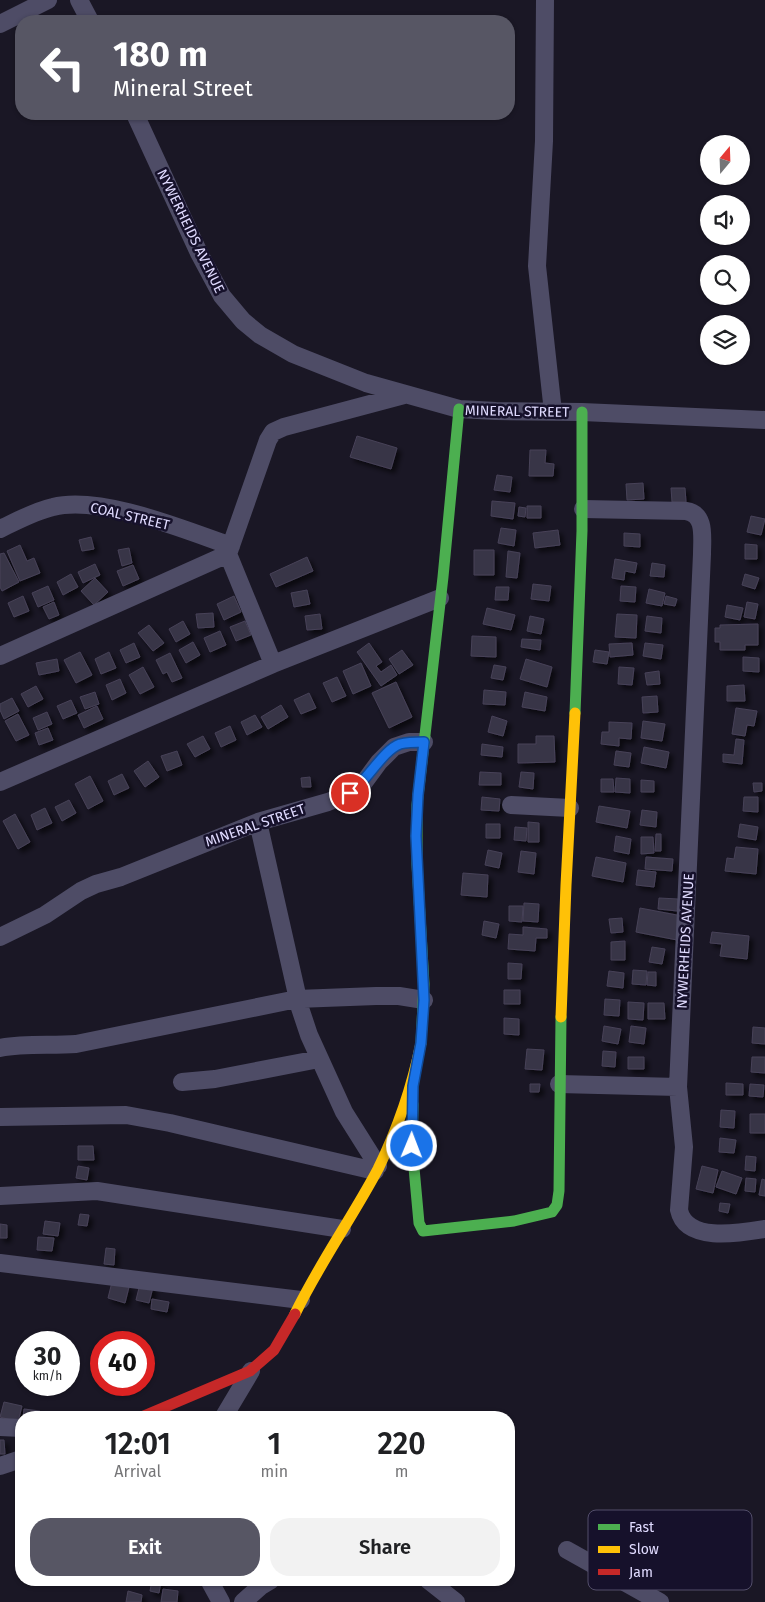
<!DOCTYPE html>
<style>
body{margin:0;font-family:"Fira Sans",sans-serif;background:#f2f2f2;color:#202124;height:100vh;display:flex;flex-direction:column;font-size:19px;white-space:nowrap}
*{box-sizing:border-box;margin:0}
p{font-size:16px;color:#757577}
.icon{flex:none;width:28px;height:28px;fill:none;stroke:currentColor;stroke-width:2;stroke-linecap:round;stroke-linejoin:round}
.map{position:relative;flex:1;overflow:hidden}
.drawer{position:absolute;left:15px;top:1411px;width:500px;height:175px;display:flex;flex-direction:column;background:#fff;border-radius:20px;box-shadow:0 1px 4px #0004}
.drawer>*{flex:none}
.hud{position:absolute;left:15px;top:15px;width:500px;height:105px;border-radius:20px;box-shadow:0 1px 4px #0004;background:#575664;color:#fff;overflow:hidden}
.needle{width:32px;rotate:19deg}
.fabs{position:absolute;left:700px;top:135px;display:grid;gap:10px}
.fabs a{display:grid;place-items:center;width:50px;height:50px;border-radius:50%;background:#fff;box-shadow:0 1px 4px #0004;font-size:25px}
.speed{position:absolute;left:15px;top:1331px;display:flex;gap:10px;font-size:25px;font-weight:700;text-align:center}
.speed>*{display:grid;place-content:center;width:65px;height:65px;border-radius:50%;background:#fff;box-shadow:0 1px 4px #0004;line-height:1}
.speed small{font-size:12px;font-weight:400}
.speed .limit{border:8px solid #d22;background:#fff;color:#111}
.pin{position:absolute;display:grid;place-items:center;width:42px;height:42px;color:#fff;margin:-21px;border:2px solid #fff;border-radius:50%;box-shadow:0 1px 5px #0007}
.me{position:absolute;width:55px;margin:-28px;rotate:1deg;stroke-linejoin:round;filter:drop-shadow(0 0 4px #0008)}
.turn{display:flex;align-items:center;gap:18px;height:105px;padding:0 15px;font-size:22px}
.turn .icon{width:65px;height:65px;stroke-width:2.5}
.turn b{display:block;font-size:35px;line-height:42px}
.eta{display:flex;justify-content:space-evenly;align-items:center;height:85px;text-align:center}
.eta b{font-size:30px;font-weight:600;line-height:35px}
.primary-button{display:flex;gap:10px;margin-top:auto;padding:10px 15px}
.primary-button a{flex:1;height:58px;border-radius:20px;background:#575664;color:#fff;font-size:20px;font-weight:600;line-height:58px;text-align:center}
.primary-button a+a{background:#f2f2f2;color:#202124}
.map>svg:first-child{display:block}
.building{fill:#393546;stroke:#474258;filter:url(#shadow)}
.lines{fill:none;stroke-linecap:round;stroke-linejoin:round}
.street{stroke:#4e4c66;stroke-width:18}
.fast{stroke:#4caf50;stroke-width:11}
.slow{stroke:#ffc107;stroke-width:11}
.jam{stroke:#c62828;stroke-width:11}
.route-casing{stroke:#114b97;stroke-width:12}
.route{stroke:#1a73e8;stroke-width:9}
.labels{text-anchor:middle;stroke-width:5;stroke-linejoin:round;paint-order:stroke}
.street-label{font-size:14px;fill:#e0dbff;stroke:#16112b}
.key{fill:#16112b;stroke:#534e6b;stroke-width:1}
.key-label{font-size:14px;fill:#e0dbff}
</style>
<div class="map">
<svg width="765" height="1602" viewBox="0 0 765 1602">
<defs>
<filter id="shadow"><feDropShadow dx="4" dy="4" stdDeviation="2.5" flood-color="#0009"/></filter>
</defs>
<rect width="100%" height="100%" fill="#1a1725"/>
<path class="building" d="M357,436L397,448L391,469L350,457Z
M530,450H546L545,463L554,464L553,476H529Z
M497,475L512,477L510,492L494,490Z
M643,483L644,499L627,500L626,484Z
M671,488H685L686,502H672Z
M492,501L515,503L513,519L491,516Z
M527,506H541V518H527Z
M519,507L526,508L525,517L518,516Z
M751,516L765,519L761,535L747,532Z
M501,528L516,530L514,546L498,543Z
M558,530L560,545L535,548L533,533Z
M624,533L640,534V547L624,546Z
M91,537L94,549L82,551L79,540Z
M745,544L757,545V559H745Z
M20,545L27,561L34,558L40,573L20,581L7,551Z
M129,548L132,563L122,566L118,550Z
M474,550H494V575H474Z
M508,551L520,553L517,578L506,577Z
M4,553L19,582L2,591L0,587V554Z
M307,557L313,571L276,587L270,574Z
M615,559L637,563L635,573L625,571L624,580L612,578Z
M652,563L665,565L664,577L650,576Z
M95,564L100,575L83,583L78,572Z
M133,565L139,579L123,586L117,571Z
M71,574L78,587L63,595L57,582Z
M745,574L759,578L755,589L742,585Z
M95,578L108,592L94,605L81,591Z
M533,584L551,586L549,601L531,599Z
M48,586L54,600L38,607L32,593Z
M621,586L636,587L635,602L620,601Z
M496,587H509L508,600H495Z
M649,589L665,593L662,606L646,603Z
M307,590L310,604L294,607L291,593Z
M23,596L29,611L14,617L8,603Z
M234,596L241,612L224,620L217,604Z
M666,596L677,599L675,606L664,604Z
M54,602L59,615L49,619L43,607Z
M747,602L758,604L755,619L744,617Z
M727,605L743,608L740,620L725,617Z
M487,608L515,615L511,630L483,624Z
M213,613L214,627L198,628L196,614Z
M320,614L322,629L307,630L305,616Z
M617,614L637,615L636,638L615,637Z
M530,616L544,619L541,634L527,631Z
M647,616L662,618L661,633L645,631Z
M183,621L190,634L176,642L169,629Z
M245,621L251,635L236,641L230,627Z
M758,624V645H745V650H720V642H715V628H720V625Z
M149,625L164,643L153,651L138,633Z
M220,631L226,645L210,652L204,638Z
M472,636L496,637V657L471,656Z
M522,639L541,640L540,650L521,647Z
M193,642L200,655L186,663L179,650Z
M134,643L140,657L126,663L120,650Z
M369,643L382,662L376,666L381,672L391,665L397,675L381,686L357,652Z
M632,643L633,655L610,657L609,644Z
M645,643L663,645L661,659L643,656Z
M402,650L413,665L399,674L389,659Z
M595,650L609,652L607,664L593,662Z
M80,652L92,675L76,683L64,660Z
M109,652L116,668L101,674L95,659Z
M170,653L182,678L172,682L167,672L163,674L156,660Z
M743,657L759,658V672L743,671Z
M57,659L59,671L39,675L36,663Z
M526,659L552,667L547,687L520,679Z
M361,663L371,686L353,694L343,671Z
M494,665L506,667L503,680L491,678Z
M143,667L154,687L140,694L129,675Z
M619,667L634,668L632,685L618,684Z
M659,671L660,684L647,685L645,673Z
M337,677L346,696L332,702L323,683Z
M120,679L126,693L112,700L106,685Z
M396,682L412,717L389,728L372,693Z
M744,685L745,701H727V686Z
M36,686L43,699L28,707L21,694Z
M484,690L506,692L505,705L483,704Z
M95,692L99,704L85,709L80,697Z
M525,692L547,697L545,711L522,707Z
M309,693L316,708L301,714L294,700Z
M657,696L658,712L643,713L642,697Z
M12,698L19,711L4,719L0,710V704Z
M71,700L77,713L63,719L57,706Z
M281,705L288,717L268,729L261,717Z
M97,706L103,719L84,728L78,715Z
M736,708L757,711L754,726L747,725L745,736L732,734Z
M47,712L52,724L38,730L33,718Z
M18,714L29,735L16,741L5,721Z
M255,715L262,727L247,735L241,722Z
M492,716L507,721L503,736L488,732Z
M643,721L665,724L662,741L641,738Z
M609,722L632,723L631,739L619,738V746L601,744L602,732H609Z
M230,726L236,740L221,747L215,733Z
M48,728L53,740L39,745L35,733Z
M203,736L210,749L195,757L187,744Z
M536,736H554L555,762L518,763V744H536Z
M736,739L744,740L742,764L723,762V754L734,755Z
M482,744L503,747L502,757L481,755Z
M644,747L669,752L666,768L641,763Z
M177,751L182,765L167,771L161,756Z
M616,751L631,753L629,767L614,765Z
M148,761L159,777L145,787L134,771Z
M480,772L501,773V785H479Z
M521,772L534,773L533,789L519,787Z
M122,774L129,788L114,795L108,781Z
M90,776L103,801L88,809L75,784Z
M310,777L311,787H302L301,778Z
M616,778L630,779V793L615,792Z
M601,779H613L614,792H601Z
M641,780L654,781V792H641Z
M753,783H762V791L754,792Z
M482,797L500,799L499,811L481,810Z
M744,797H758V812L743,811Z
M69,800L76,813L62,821L55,807Z
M599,806L630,811L627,828L596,822Z
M45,808L52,823L37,830L31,815Z
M642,810L657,812L656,827L640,825Z
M15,814L30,842L18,849L3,821Z
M528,822L539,823V842H528Z
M486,824H500V838H486Z
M740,824L758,827L756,840L738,837Z
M515,827L527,828L526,841L514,840Z
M656,834H661V851H655Z
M616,836L631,839L629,854L614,851Z
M641,837H653L654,853L641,854Z
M736,847L758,849L756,874L725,871L727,858L734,859Z
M488,850L502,853L499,868L485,865Z
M521,851L536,853L534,874L518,872Z
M596,857L626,863L623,882L592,876Z
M646,857L673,859L672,871L645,869Z
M638,870L656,872L654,887L636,885Z
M463,873L488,875L487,897L461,895Z
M659,898L678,899L677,911L658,909Z
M524,903L539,904L538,922L523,921Z
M509,906H523L522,922L509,921Z
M640,908L682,916L677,940L636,932Z
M622,918L623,932L611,933L609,919Z
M484,921L499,924L496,938L482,935Z
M523,927L547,929V938H536L535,951L508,949L509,934L523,935Z
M712,932L749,936L747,959L720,956L722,944L710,943Z
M625,941V960H611V942Z
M652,947L665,949L662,964L649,962Z
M508,963L522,964L521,979H508Z
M633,970L647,971L646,985L632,984Z
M609,971L624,973L623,988L607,986Z
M648,972H656V986L647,985Z
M504,990H520V1004H504Z
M605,999L620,1000L619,1016L604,1015Z
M628,1002L644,1003L643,1020L628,1019Z
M648,1003H664L665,1019H648Z
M504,1018L519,1019V1035L504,1034Z
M604,1026L621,1029L618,1044L602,1041Z
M631,1026L646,1028L644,1044L629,1042Z
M753,1027L765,1028V1044L752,1043Z
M527,1049L544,1050L542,1070L525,1069Z
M603,1051L616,1052L615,1067L602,1066Z
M628,1057H644V1069H628Z
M752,1057H765V1073L751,1072Z
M726,1083L743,1084V1095H726Z
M530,1084H540L539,1092H530Z
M750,1084L764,1085L763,1097L749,1096Z
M721,1110L735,1111L734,1128L720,1127Z
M750,1114H765V1133H750Z
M720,1138L736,1140L734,1153L719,1152Z
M78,1146H93L94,1160H78Z
M746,1156L756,1157L755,1171L745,1170Z
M78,1166L89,1168L87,1180L76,1178Z
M702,1166L718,1170L713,1193L696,1189Z
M722,1171L742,1178L736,1194L716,1187Z
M746,1178L756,1179L755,1192L745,1191Z
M762,1179L765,1180V1196L759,1195Z
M720,1203L730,1204L728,1213L719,1211Z
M80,1214L89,1215L87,1226L78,1225Z
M45,1221L60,1223L58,1236L43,1234Z
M0,1224L7,1225V1238H0Z
M38,1237L54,1238L52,1251L37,1250Z
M106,1248L115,1249L114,1265L104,1264Z
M112,1282L129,1287L125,1303L108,1298Z
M140,1284L153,1287L149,1303L136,1300Z
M152,1299L169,1302L167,1312L151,1309Z
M4,1402L22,1406L18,1422L0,1417Z
M24,1409L40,1411V1418H23Z
M0,1440H4L5,1454H0Z
M152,1580L161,1582L159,1593L150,1591Z
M163,1589L178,1591L177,1602H161Z
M128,1591L142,1595L141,1602H126Z"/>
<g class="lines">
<path class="street" d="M79,0L90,21
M545,0L544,141L537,266L553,412
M0,24L48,0
M135,114L199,253L222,296L243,321L260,335L293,354L366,383L459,409L496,411L582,412L765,420
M583,509L686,511C706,514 702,537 702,554L678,1087L684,1147L679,1210C686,1243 740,1233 765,1229
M0,529C17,521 35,511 53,507C101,495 185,530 231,546
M228,554L268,440L273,432L284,427L404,395
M0,656L228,554L273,664
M0,782L273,664L440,598
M511,805L570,808
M258,822L300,1008L309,1035L344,1112L378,1166
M0,937L45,915L81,891L96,884L121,877L258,822L328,802L350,793L365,781L379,762L394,747L409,742H424
M0,1048C25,1043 51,1046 76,1044L297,999L376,996H399L424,1000
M182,1082L215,1079L319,1059
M559,1084L678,1087
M0,1117L126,1115L170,1123L375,1171
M0,1196L97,1191L342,1229
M0,1263L301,1300
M223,1418L251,1371
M0,1427L21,1428
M0,1466L21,1459
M567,1550L660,1602
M209,1580L221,1602
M428,1580L456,1602
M243,1602L261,1586L271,1580"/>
<path class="fast" d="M575,713L582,531V412
M421,1043L424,984L417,864V805L443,577L459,409
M413,1104L412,1146L419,1223L423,1231L514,1221L552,1212L557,1205L559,1191L561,1017"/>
<path class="slow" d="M561,1017L566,885L575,713
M295,1314C319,1264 352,1218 378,1169C398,1128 412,1087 421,1043"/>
<path class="jam" d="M139,1418L250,1371L274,1350L295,1314"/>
</g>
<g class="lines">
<g class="route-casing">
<path id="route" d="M350,793C367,781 383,750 400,744C408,742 416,742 424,742L418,795L416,836L424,1000L421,1043L413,1086L412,1146"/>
</g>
<use href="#route" class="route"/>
</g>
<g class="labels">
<g class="street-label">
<text transform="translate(191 231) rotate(64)" y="5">NYWERHEIDS AVENUE</text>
<text transform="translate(517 411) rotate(1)" y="5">MINERAL STREET</text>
<text transform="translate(130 516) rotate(13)" y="5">COAL STREET</text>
<text transform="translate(255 825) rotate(-19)" y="5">MINERAL STREET</text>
<text transform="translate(685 941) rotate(-87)" y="5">NYWERHEIDS AVENUE</text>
</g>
</g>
<rect x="588" y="1510" width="164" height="80" rx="8" class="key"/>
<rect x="598" y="1524" width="22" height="6" fill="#4caf50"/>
<rect x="598" y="1546" width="22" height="7" fill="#ffc107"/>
<rect x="598" y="1569" width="22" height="6" fill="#c62828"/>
<g class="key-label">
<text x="629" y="1532">Fast</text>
<text x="629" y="1554">Slow</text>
<text x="629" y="1577">Jam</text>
</g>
</svg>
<div class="fabs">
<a><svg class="needle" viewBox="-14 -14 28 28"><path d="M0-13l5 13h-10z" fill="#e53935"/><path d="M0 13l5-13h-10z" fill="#757577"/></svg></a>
<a><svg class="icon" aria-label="sound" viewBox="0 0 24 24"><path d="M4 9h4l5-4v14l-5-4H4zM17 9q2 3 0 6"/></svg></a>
<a><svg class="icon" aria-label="search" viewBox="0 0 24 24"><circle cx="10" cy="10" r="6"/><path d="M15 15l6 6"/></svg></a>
<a><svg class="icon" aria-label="layers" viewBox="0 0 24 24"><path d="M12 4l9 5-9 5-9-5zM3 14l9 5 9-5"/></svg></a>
</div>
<div class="speed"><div>30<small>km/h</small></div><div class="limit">40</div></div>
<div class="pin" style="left:350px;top:793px;background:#d93025"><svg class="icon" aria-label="arrive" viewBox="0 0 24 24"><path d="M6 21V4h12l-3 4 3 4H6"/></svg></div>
<svg class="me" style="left:412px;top:1146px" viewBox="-20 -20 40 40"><circle r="17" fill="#1a73e8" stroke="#fff" stroke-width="3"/><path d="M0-11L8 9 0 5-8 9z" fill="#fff"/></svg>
<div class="hud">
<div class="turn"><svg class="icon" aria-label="left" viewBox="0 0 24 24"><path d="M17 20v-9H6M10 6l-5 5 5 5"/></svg><div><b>180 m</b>Mineral Street</div></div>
</div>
<section class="drawer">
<div class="eta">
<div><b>12:01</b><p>Arrival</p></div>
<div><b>1</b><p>min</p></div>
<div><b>220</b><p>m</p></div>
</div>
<div class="primary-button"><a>Exit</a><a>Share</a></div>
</section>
</div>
